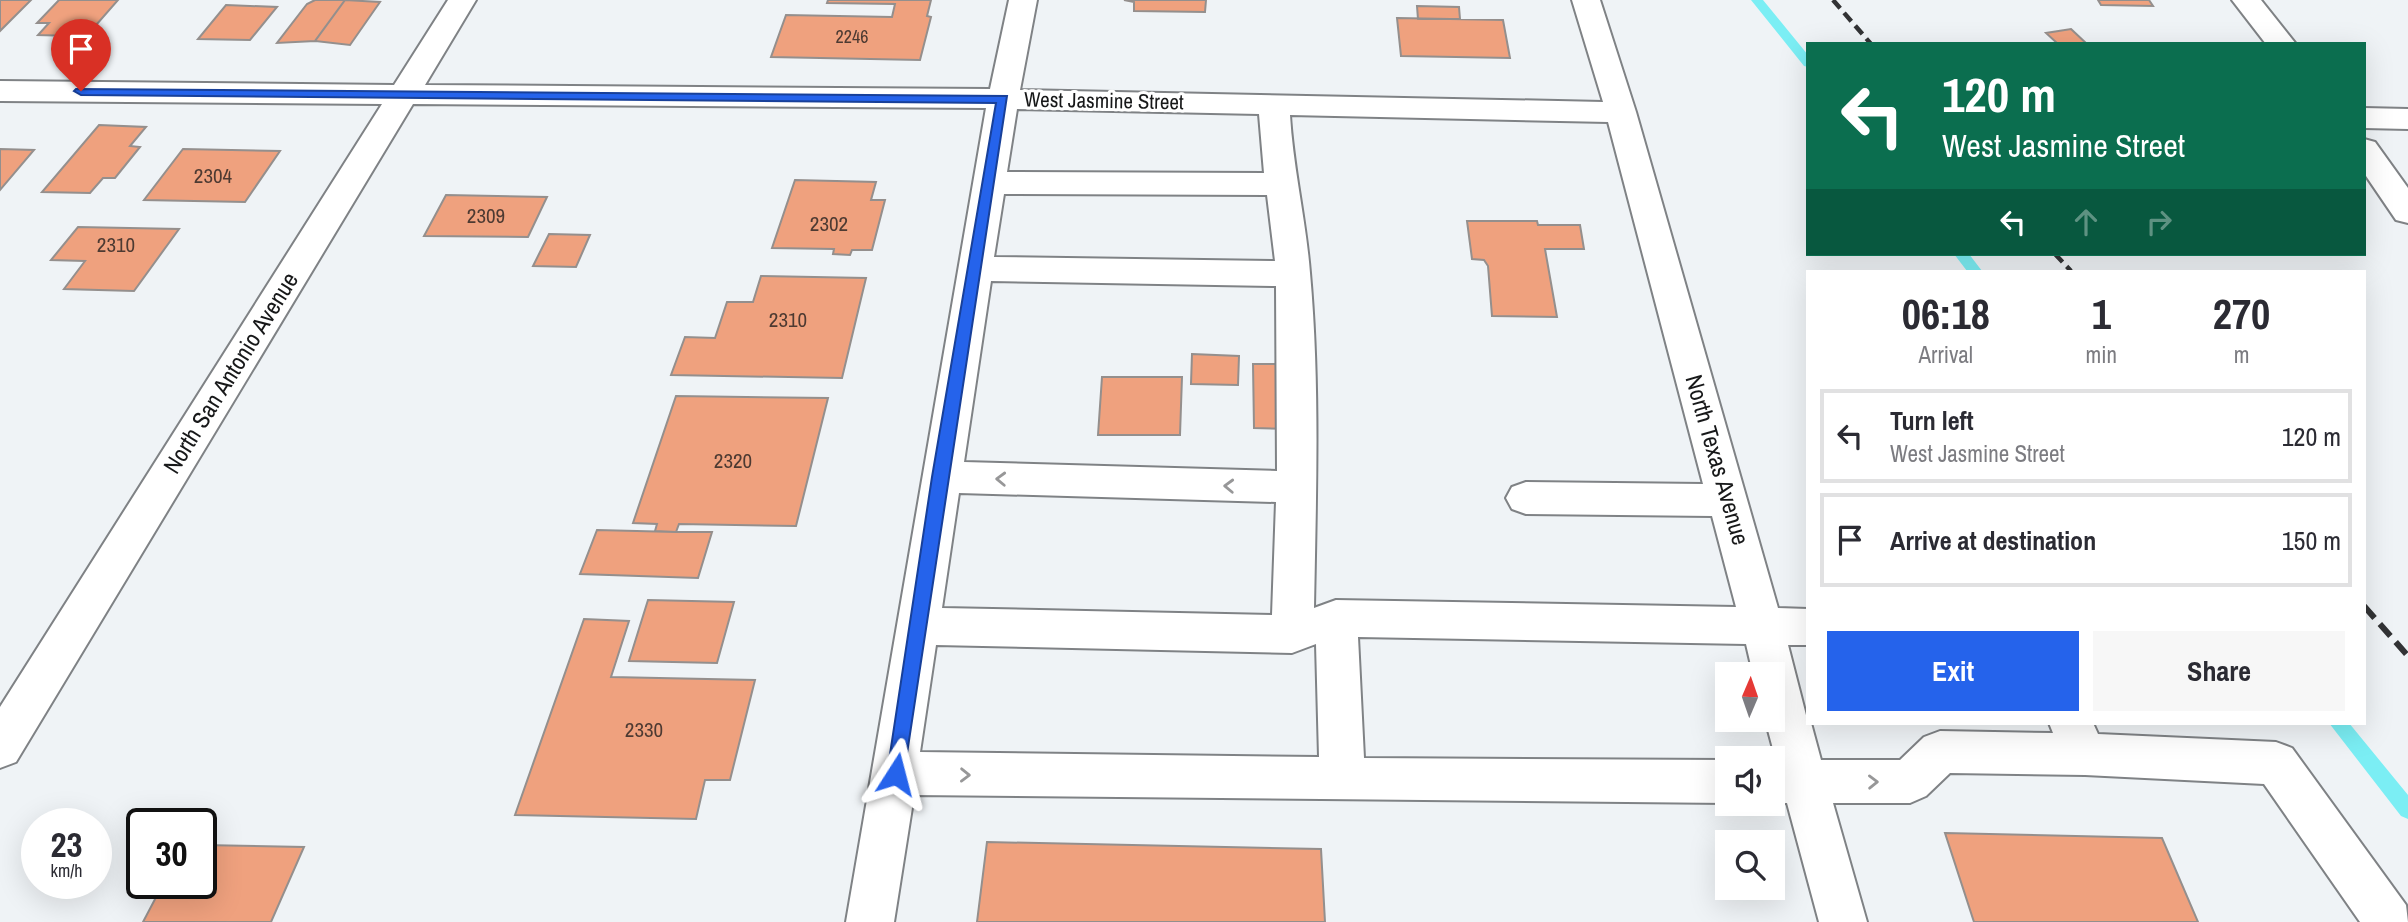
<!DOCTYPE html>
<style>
body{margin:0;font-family:"Archivo Narrow",sans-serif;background:#f7f7f7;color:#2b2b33;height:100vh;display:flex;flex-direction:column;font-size:26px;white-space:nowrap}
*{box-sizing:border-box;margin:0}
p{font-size:23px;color:#7c7c81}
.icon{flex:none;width:38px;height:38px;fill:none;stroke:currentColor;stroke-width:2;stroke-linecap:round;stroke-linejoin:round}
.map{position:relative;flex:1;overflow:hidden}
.details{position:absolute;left:1806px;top:270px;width:560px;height:455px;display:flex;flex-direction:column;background:#fff;border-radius:0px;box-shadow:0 7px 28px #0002}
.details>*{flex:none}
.banner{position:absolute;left:1806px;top:42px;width:560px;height:214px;border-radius:0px;box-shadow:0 7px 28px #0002;background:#0b6e4f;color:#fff;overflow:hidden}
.needle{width:46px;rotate:2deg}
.buttons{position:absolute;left:1715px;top:662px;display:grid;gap:14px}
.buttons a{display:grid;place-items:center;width:70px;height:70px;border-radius:0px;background:#fff;box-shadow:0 7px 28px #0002;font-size:35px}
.speed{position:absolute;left:21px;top:808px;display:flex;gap:14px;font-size:35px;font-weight:700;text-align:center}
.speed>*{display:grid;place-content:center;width:91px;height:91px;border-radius:50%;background:#fff;box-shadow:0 7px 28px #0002;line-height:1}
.speed small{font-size:18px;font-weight:400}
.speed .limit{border:4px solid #111;border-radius:10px;background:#fff;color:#111}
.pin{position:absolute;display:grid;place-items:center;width:60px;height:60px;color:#fff;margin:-72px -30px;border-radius:50% 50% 50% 0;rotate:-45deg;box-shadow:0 0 7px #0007}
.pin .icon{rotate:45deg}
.me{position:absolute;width:77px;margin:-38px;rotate:9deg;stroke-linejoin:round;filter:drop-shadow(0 0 5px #0008)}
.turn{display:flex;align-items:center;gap:24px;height:147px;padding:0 21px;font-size:32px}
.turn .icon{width:91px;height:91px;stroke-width:2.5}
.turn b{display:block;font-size:49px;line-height:60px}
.lanes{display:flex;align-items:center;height:66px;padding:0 21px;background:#0003;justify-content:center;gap:35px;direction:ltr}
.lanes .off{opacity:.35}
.eta{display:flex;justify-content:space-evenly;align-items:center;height:119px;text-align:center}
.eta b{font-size:42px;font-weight:800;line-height:49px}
.cta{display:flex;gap:14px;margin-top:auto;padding:14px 21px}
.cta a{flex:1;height:80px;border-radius:0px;background:#2563eb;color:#fff;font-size:28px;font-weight:800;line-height:80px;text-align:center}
.cta a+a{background:#f7f7f7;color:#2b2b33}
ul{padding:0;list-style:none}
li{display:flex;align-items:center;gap:21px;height:94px;margin:0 14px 10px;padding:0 7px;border:4px solid #e1e1e2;border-radius:0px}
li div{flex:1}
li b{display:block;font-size:26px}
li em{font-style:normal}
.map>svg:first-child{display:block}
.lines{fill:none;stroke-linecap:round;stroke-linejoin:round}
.stream{fill:#7beef4;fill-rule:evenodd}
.building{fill:#efa17e;stroke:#948f8d;stroke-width:2}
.minor-casing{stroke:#7f8285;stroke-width:4}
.minor{fill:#fff;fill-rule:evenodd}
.rail-far1{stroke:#323335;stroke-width:4.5;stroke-dasharray:11 6;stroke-linecap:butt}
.rail{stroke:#323335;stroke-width:6;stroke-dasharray:16 8;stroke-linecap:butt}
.oneway{stroke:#979798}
.route{fill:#2563eb;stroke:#184099;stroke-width:2}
.labels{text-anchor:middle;stroke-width:6;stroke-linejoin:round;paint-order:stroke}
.far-number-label{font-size:18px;fill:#4d3a32}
.far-street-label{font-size:21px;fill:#171819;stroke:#fff}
.number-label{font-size:21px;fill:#4d3a32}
.street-label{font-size:24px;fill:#171819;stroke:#fff}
</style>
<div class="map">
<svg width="2408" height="922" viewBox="0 0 2408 922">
<rect width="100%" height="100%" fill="#eff3f6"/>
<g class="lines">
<path class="stream" d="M1751,0H1763L1808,55V67L1804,66Z
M1954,254H1969L1982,271H1967Z
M2329,723H2349L2408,795V819L2401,816Z"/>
</g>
<path class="building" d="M0,0H31L0,31Z
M59,0H118L97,24H84L73,36L38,35L49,23H37Z
M315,0H345L315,41L277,43L307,4Z
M345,0L380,2L350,45L315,41Z
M828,0H931L927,16L931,17L920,60L771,57L786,15L892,17L895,4L827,3Z
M1124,0H1206L1205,12L1134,11V2Z
M2098,0H2149L2153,6L2101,5Z
M226,5L277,7L250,40L198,39Z
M1417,6L1459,7L1460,19H1418Z
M1397,18L1503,20L1510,58L1401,56Z
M2071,29L2087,44H2058L2046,33Z
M99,125L146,127L130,146L140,147L115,178H103L90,193L42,192Z
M0,149L34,150L0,190Z
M183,149L280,151L245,202L144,200Z
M795,180L876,182L871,200H885L872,250H852L850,255L833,254L834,249L772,248Z
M446,195L547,197L528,237L424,236Z
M1467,221H1537L1538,225H1580L1584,249H1545L1557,317L1492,316L1488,266L1484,260L1472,259Z
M78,227L179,229L134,291L64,289L85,261L51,260Z
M549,234L590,235L576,267L533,266Z
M761,276L866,278L842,378L671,375L685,337L715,338L727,302H753Z
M1192,354L1239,356L1238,385L1191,384Z
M1253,364H1288L1291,429L1254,428Z
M1102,377H1182L1180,435H1098Z
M676,396L828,398L796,526L679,524L676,532L655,531L657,524L633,523Z
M597,530L676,532H712L698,578L580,574Z
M648,600L734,602L717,663L629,661Z
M584,619L629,621L611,677L755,680L730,780H705L696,819L515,815Z
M1945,833L2162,838L2198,922H1974Z
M987,842L1321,849L1325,922H977Z
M201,845L304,847L271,922H143L163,884H201Z"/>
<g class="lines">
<g class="minor-casing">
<path id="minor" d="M448,0H476L425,85L990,89L1009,0H1037L1020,90L1603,102L1572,0H1600L1636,112L1778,608L1808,609V645H1788L1808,723H1811L1821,760H1900L1924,737L1940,731L2053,733L2049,723H2093L2098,734L2276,742L2292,748L2406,905L2408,922H2360L2264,784L2085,775L1950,773L1926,796L1910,803H1833L1867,922H1819L1787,803H1772L1773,761L1776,760L1765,719H1773V674H1753L1746,644L1358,637L1364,758L1727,760L1728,803L914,795L894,922H846L986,108L413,104L16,762L0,768V707L382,104L0,101V81L394,85ZM1017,109L1259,114L1264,173L1007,172ZM1290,115L1608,122L1703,484L1526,482L1512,487L1506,498L1512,509L1526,514L1712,516L1736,607L1336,600L1314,608C1316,496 1320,384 1310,273C1306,220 1293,168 1290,115ZM1004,194L1267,195L1275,261L994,257ZM991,281L1276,286L1277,471L964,462ZM959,493L1276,502L1272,615L942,608ZM1316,644L1319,757L920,752L936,645L1292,653Z
M2232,0H2261L2296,44H2266Z
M2364,108L2408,109V129L2364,128Z
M2364,139L2375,142L2408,188V223L2396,220L2364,173Z"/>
</g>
<use href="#minor" class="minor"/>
<path class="rail-far1" d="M1833,0L1871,44
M2055,254L2071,271"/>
<path class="rail" d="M2364,606L2408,656"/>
</g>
<defs><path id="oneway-chevron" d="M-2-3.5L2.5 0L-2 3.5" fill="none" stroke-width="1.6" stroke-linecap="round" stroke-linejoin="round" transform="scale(1.75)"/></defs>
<g class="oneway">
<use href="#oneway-chevron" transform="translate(1001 479) rotate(-178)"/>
<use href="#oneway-chevron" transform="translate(1229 486) rotate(-178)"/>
<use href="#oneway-chevron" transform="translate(965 775) rotate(1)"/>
<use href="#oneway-chevron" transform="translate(1873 782) rotate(-1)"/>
</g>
<path class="route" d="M76,89L1007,96L903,780L896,782L890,780L887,774L932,477L996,103L81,95L74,91Z"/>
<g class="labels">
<g class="far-number-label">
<text x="852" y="43">2246</text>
</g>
<g class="far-street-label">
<text transform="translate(1104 101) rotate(1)" y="7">West Jasmine Street</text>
</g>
<g class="number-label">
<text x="213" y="183">2304</text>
<text x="486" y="223">2309</text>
<text x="829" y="231">2302</text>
<text x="116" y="252">2310</text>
<text x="788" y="327">2310</text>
<text x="733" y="468">2320</text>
<text x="644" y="737">2330</text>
</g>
<g class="street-label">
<text transform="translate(231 373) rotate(-58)" y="8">North San Antonio Avenue</text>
<text transform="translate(1717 460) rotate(74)" y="8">North Texas Avenue</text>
</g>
</g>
</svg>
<div class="buttons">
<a><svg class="needle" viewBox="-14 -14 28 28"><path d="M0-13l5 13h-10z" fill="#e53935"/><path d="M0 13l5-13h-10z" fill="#7c7c81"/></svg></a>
<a><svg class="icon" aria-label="sound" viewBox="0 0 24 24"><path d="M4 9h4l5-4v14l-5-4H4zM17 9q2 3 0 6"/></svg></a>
<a><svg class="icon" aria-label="search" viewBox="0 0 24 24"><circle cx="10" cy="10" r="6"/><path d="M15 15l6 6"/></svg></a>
</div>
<div class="speed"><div>23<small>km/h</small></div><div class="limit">30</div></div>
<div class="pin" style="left:81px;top:91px;background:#d93025"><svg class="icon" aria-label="arrive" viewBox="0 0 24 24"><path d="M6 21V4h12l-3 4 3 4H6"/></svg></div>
<svg class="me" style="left:896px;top:774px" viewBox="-20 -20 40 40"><path d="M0-17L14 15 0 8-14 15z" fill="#2563eb" stroke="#fff" stroke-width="4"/></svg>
<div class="banner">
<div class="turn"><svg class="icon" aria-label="left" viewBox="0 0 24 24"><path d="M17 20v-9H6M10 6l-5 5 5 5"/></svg><div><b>120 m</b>West Jasmine Street</div></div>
<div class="lanes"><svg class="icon" aria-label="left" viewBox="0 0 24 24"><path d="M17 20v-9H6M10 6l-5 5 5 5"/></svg><svg class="icon off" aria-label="ahead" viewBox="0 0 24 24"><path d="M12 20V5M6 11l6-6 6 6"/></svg><svg class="icon off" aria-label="right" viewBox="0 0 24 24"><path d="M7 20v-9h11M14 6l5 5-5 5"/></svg></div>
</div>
<section class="details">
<div class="eta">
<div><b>06:18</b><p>Arrival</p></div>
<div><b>1</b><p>min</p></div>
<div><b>270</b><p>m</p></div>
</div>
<ul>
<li><svg class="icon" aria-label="left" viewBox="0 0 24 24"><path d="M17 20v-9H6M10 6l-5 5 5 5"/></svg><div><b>Turn left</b><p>West Jasmine Street</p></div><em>120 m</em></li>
<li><svg class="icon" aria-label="arrive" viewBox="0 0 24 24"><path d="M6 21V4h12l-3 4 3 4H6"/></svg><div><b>Arrive at destination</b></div><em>150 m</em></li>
</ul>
<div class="cta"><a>Exit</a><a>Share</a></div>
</section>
</div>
